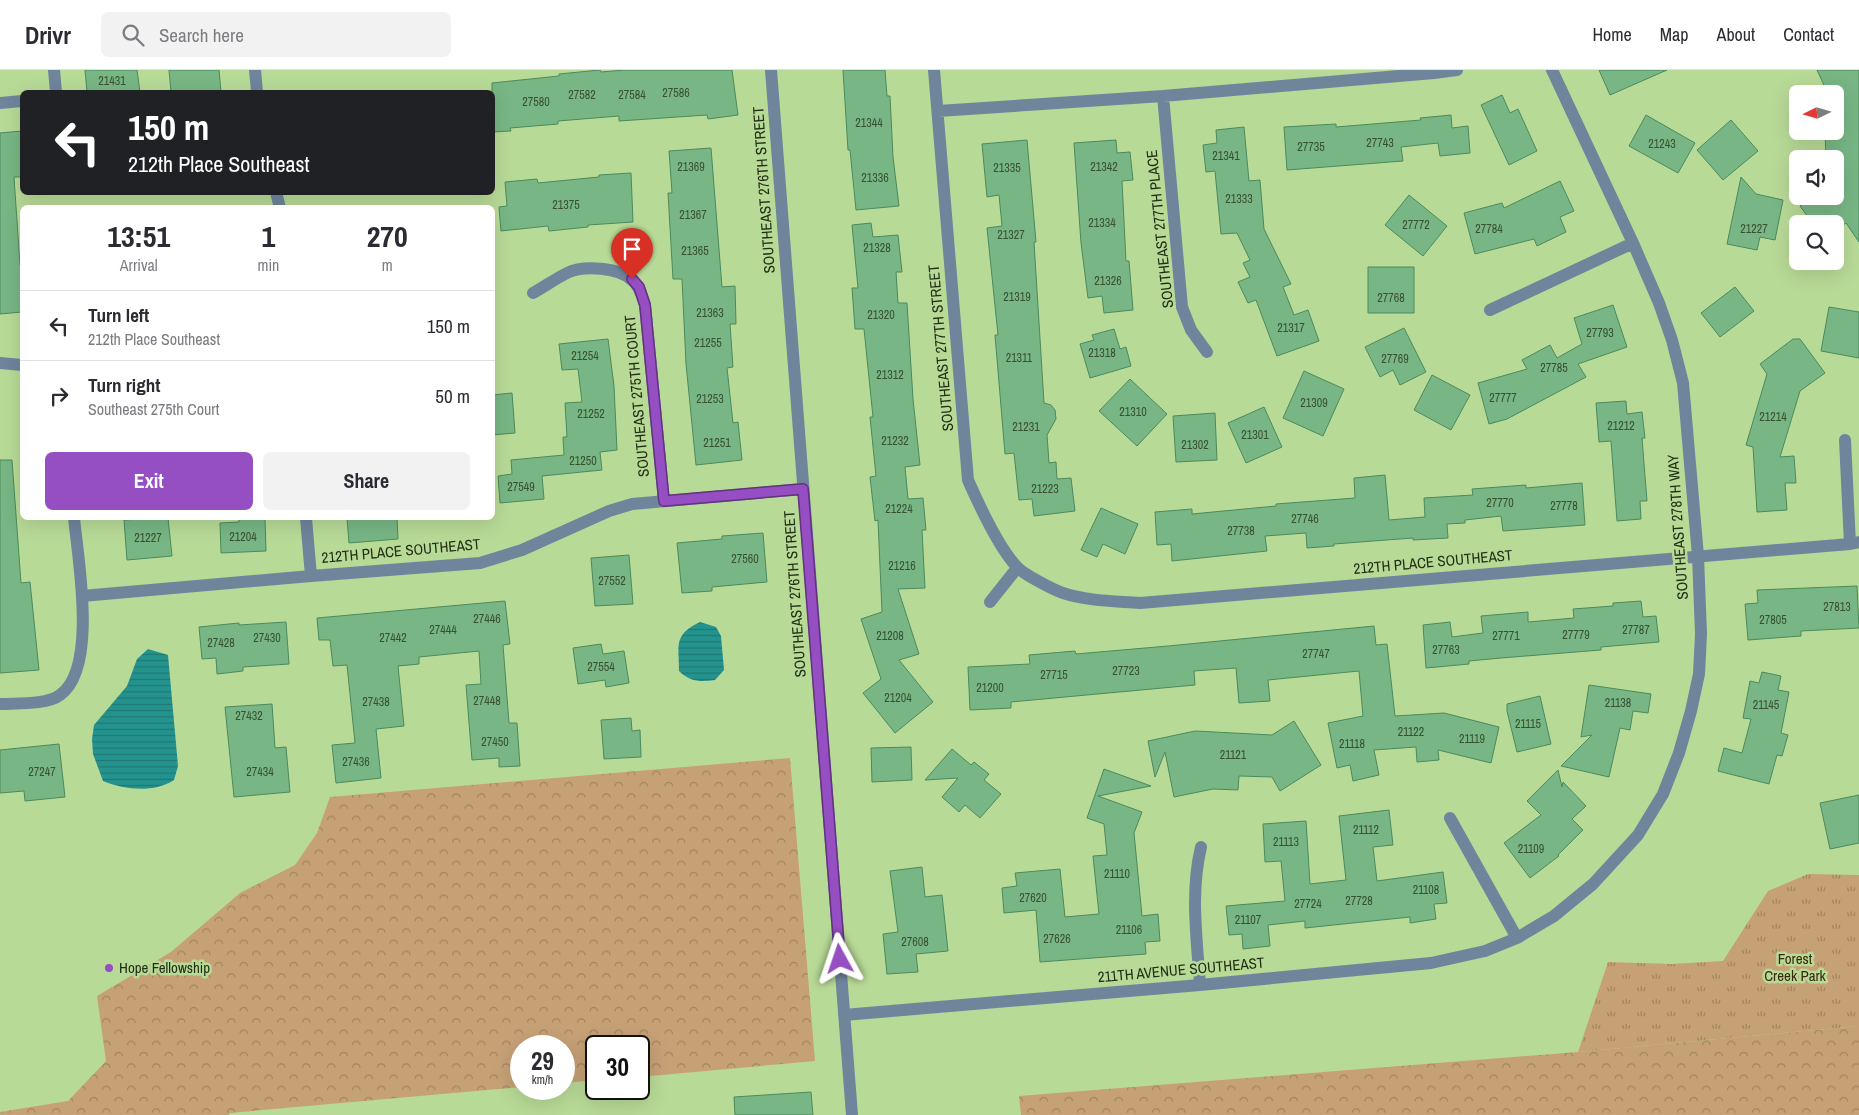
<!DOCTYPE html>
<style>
body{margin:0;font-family:"Archivo Narrow",sans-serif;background:#f2f2f3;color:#2b2b33;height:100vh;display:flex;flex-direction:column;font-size:19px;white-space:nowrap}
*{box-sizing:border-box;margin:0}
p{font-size:16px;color:#7c7c81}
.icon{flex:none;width:28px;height:28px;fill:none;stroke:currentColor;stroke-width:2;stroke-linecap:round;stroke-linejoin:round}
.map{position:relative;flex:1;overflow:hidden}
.panel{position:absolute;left:20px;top:135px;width:475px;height:315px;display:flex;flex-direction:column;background:#fff;border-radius:8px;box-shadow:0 5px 20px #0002}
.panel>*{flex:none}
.banner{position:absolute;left:20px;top:20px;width:475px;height:105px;border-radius:8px;box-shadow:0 5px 20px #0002;background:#202124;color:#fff;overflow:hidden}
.needle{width:32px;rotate:265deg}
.fabs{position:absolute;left:1789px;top:15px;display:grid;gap:10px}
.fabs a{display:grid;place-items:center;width:55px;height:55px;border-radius:8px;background:#fff;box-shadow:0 5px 20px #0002;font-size:25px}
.speed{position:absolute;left:510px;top:965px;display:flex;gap:10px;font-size:25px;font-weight:700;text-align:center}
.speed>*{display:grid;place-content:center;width:65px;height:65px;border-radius:50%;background:#fff;box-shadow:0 5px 20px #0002;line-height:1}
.speed small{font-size:12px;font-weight:400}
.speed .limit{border:2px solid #111;border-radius:8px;background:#fff;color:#111}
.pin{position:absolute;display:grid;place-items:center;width:42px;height:42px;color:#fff;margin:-51px -21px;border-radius:50% 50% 50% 0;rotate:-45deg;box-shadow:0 0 5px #0007}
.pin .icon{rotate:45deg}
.me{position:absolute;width:55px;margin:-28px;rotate:355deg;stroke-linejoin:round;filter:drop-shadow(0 0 4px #0008)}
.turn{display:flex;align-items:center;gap:18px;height:105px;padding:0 25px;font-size:22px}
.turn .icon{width:65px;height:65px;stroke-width:2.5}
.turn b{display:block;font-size:35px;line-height:42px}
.eta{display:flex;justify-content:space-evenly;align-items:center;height:85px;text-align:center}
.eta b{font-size:30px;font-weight:700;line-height:35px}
.primary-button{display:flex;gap:10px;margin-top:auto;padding:10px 25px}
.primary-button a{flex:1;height:58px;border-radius:8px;background:#964fc2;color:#fff;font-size:20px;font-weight:700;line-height:58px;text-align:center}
.primary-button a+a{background:#f2f2f3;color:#2b2b33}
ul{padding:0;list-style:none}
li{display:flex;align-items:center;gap:15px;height:70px;padding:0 25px;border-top:1px solid #e1e1e2}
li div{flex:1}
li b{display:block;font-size:19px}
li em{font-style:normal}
header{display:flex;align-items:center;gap:30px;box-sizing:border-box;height:70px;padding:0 25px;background:#fff;border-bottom:1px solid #e1e1e2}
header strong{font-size:24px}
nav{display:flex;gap:28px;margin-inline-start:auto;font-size:18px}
.search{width:350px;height:45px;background:#f2f2f3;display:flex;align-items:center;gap:12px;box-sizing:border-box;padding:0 18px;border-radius:8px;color:#7c7c81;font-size:19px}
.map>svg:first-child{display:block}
.forest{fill:url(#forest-crowns)}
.park{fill:url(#park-tufts)}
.water{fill:url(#water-rules)}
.building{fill:#78b685;stroke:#4c8a5b}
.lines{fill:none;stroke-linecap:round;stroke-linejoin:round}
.minor{stroke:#6f859c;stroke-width:12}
.route-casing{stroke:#62337e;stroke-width:12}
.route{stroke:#964fc2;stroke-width:9}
.poi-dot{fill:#964fc2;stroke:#b8da97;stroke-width:2}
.labels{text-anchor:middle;stroke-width:5;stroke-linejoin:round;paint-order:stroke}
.number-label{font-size:12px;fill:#385131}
.street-label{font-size:15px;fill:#222f15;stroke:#b8da97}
.park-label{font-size:15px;fill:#3a260b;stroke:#b8da97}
.poi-label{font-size:15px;fill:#222f15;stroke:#b8da97;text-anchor:start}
</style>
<header>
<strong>Drivr</strong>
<div class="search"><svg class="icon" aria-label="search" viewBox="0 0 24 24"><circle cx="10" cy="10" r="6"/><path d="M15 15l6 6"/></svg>Search here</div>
<nav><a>Home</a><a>Map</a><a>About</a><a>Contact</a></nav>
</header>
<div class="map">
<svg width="1859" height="1045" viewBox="0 0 1859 1045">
<defs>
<pattern id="forest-crowns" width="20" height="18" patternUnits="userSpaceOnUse" patternTransform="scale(1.25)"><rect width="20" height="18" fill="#c7a176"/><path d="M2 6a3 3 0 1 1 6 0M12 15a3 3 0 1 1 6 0" fill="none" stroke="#a18460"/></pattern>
<pattern id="park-tufts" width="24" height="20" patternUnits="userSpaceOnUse" patternTransform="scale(1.25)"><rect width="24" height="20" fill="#c7a176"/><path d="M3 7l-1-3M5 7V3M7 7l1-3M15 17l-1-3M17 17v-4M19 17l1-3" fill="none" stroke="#a18460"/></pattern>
<pattern id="water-rules" width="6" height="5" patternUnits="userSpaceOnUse" patternTransform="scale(1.25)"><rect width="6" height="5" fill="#24938e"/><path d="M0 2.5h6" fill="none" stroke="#1f7873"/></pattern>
</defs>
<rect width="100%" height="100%" fill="#b8da97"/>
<path class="forest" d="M790,688L815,991L639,1007V976H596V1010L564,1013V976H521V1017L230,1043L229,1045H0V1042L68,1031L106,991L97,926L171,882L240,823L295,795L317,763L330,727Z
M1859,956V1045H1021L1019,1026L1578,982Z"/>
<path class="park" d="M1808,804L1859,805V956L1578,982L1608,892L1672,894L1723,891L1768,821Z"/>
<path class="water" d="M700,552L716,557L721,566L724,600L715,610C701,612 690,612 679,601C679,575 673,565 700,552Z
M148,579L168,585L178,696L174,710C154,723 125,720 103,711L93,684L92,669L94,655L127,616L137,589Z"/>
<path class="building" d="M85,0H137L140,22H87Z
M169,0H219L221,22H171Z
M600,0L601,2L625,0H732L738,45L708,49L707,45L619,51V46L558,51V54L510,58L511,61L492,62V13L559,6V4Z
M843,0H885L887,26H890L893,87L899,136L856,140L850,80H848Z
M1599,0H1667L1610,25Z
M1817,0H1859V172L1846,153L1835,161V154H1813L1800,136L1813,126H1835V89H1826L1825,61H1835V24H1828Z
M1502,25L1510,43L1518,39L1537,81L1509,95L1481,35Z
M1451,45L1452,58L1468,56L1470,83L1440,86L1438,73L1401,77L1403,91L1287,100L1284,57L1336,54V57L1421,50L1420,48Z
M1646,45L1695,73L1678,103L1629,76Z
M1731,50L1758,81L1723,110L1697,80Z
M1244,57L1249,111L1260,110L1264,159L1291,214L1283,217L1294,245L1308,240L1319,271L1277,286L1256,230L1248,233L1238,212L1250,207L1243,193L1250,190L1237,163L1221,164L1215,101L1206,102L1203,75L1217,73L1216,60Z
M22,61V107H14L20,195H22V242L0,244V63Z
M1027,70L1036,172H1034L1044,333L1051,335L1055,340L1056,349L1047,365L1049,393L1056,392L1057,409L1071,408L1075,441L1034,446L1032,429L1019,430L1014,383L1005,384L995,265H998L987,158L1002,156L999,125L987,127L982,74Z
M1116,70L1117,83L1130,82L1133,110L1122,111L1126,191H1129L1133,240L1104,243L1102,226L1088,228L1081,173L1074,73Z
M711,78L722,217L735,216L736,254H730L733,297L727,298L733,353L738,352L742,390L696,395L686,294L682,209H673L668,123H672L669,81Z
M631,103L633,152L588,155V157L549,161L548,156L501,161L499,137L507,136L505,112L537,109L538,113L599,107V105Z
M1741,107L1756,124L1783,130L1775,170L1760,167L1757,180L1727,174Z
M1560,111L1574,141L1560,147L1566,162L1537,176L1534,169L1475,184L1464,143L1502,133L1504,138Z
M1409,125L1447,156L1423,186L1385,155Z
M871,153L873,167L898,165L902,202H896L898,233H907L913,329L920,395L905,397L908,429L923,428L926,460H922L925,518L898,519L919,584L899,590L933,632L895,663L863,623L881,609L861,549L882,542L878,450L875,451L870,407L876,406L870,347H873L864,259H855L852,218H858L852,155Z
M1368,197H1414V243H1368Z
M1735,217L1754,241L1720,267L1701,243Z
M1613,235L1627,277L1578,294L1586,307L1507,349L1489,354L1478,313L1527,299L1522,290L1550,275L1557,288L1582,274L1574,248Z
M1829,237L1859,242V288L1821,281Z
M1404,258L1426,302L1400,315L1393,300L1380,307L1365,277Z
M1114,259L1120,279L1126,277L1131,296L1090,308L1080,274L1094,270L1092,265Z
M608,269L614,316L617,380L600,382L602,400L542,406L544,429L500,433L498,406L512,404L511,390L564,385L563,367H567L565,333L582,332L578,299L562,300L559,274Z
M1793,269H1800L1825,303L1800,321L1780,387L1794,386L1796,413H1785L1787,440L1757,442L1753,377L1746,375L1767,304L1760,294Z
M1304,301L1344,319L1323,366L1283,348Z
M1432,305L1470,325L1451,360L1414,340Z
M1130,309L1167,344L1137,376L1099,341Z
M512,323L515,363L492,365V325Z
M1626,331L1627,344L1642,342L1645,368H1642L1647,431H1640L1641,449L1617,451L1611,371L1599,372L1596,333Z
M1264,337L1282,377L1246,393L1228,353Z
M1215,343L1217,390L1176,392L1173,346Z
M0,390H12L21,513L30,512L39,600L0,603Z
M1385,405L1389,450L1425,447L1424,428L1473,425L1472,419L1526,415V418L1582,413L1585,455L1503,461L1501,446L1465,450V453L1447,454L1448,468L1413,470V468L1334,474V476L1307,478L1306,463L1265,466L1267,481L1172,491L1171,474L1157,475L1155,442L1192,439V444L1276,436V434L1355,428L1354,408Z
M1101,438L1138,454L1125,484L1103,474L1097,487L1081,480Z
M153,448H168L172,486L127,490L124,450Z
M239,448H265L266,481L221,483L220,453L239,452Z
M347,448H397L398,469L349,473Z
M763,463L767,512L712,517V521L682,523L677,473L722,469V466Z
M629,485L633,534L595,536L591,488Z
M1857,516L1859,558L1801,561V566L1748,570L1745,534L1758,533L1757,520Z
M505,531L510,574L503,575L509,653H517L520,696L499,697V688L472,690L466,615L481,614L479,581L419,587V594L398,596L404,656L376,659L381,708L336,713L332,675L355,673L347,595L333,596L330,570H319L317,548Z
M1641,531L1643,547L1656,546L1659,572L1601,577V580L1501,588L1469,591V594L1426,598L1423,555L1450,552L1452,567L1483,563L1481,546L1528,542V552L1574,548L1573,539L1613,536V533Z
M286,552L289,594L243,597V601L217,604L216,588L202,589L199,557L239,553V555Z
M1374,556L1376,575L1387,574L1395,646L1444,643L1499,657L1491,693L1438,680L1439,690L1417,692L1416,677L1374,680L1379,705L1353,711L1350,695L1337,698L1328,653L1363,646L1359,601L1268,610L1270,631L1239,633L1236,598L1194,601L1195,615L1011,632V638L970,640L968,597L1030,594L1029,585L1075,581L1076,584L1168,576Z
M601,574L603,584L624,581L629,613L606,617L605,610L578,614L573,578Z
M1762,602L1781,606L1778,620L1789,622L1781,663L1788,665L1782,686L1777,685L1769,714L1718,701L1724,678L1742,683L1751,649L1743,648L1750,611L1759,613Z
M1589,615L1651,624L1648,643L1633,641L1630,660L1620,658L1609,707L1561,696L1592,665L1581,667Z
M1540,626L1551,674L1517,682L1507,641V634Z
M272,634L275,678L286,677L290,722L234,727L225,637Z
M631,648L632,661L640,660L641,687L604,689L601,650Z
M1294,651L1321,695L1280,721L1272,707L1239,706L1238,720L1213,719L1174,727L1165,682L1155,707L1148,671L1195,661L1272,665Z
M59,674L65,727L25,731L24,721L0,723V680Z
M911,677L912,710L872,712L871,678Z
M952,679L971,695L974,692L989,704L984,710L1001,724L980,748L965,735L959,742L942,727L958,708L925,710Z
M1104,699L1151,716L1098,726L1142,742L1134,763L1142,846L1158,844L1160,871L1145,872L1146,884L1040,892L1036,840L1004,843L1002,818L1017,816L1015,803L1060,799L1065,847L1099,844L1093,786L1107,785L1104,754L1087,748Z
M1558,700L1562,717L1563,712L1586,736L1572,749L1583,760L1558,785L1559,786L1530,808L1504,773L1541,745L1527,731Z
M1859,725V773L1830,779L1820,733Z
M1389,740L1393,775L1373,777L1377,811L1443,802L1447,833L1434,834L1436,849L1410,853V847L1305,858V851L1268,855L1270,876L1243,879L1242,864L1229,865L1226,836L1285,831L1281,791L1265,792L1263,754L1306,751L1310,814L1346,810L1339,746Z
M922,797L925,827L942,825L948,881L916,884L918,902L887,904L883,864L898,862L890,801Z
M811,1022L813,1045H735L734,1027Z"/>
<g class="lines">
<path class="minor" d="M54,0L56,22
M255,0L257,22
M771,0L852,1045
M934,0L968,410C979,435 998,477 1017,497C1023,504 1054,520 1063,523C1087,531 1115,531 1140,533L1850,474L1859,472
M1163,26L1182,237L1191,260L1207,282
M0,33L22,31
M938,41L1163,26L1434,3L1457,0
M276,122L280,138
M533,223C544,217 555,209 567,203C583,195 620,197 633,211C640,217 642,226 645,235L664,431
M1490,240L1633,173
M0,293L22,295
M1845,370L1850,474
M306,448L311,506
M82,526L311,506L480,493L522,480L609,441L632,434L803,419
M990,532L1017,498
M0,634C17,633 47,635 60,625C98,599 78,489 74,448
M1450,748L1517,868
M1200,915C1197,869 1190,823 1201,777
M844,945L1200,915L1431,893L1485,881L1517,868L1554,846L1593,814L1638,765L1663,724L1679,683L1691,641L1699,604L1701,564L1698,486L1683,313L1672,270L1659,233L1633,173L1552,0"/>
</g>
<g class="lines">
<g class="route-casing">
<path id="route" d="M632,209L639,217L645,235L664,431L803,419L840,889"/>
</g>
<use href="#route" class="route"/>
</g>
<circle class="poi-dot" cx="109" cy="898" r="5"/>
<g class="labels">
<g class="number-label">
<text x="112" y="15">21431</text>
<text x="676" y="27">27586</text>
<text x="582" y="29">27582</text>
<text x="632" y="29">27584</text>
<text x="536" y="36">27580</text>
<text x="869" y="57">21344</text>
<text x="1380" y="77">27743</text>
<text x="1662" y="78">21243</text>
<text x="1311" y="81">27735</text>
<text x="1226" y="90">21341</text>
<text x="691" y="101">21369</text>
<text x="1104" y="101">21342</text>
<text x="1007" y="102">21335</text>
<text x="875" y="112">21336</text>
<text x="1239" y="133">21333</text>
<text x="566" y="139">21375</text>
<text x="693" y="149">21367</text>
<text x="1102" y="157">21334</text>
<text x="1416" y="159">27772</text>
<text x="1489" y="163">27784</text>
<text x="1754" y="163">21227</text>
<text x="1011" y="169">21327</text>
<text x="877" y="182">21328</text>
<text x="695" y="185">21365</text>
<text x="1108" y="215">21326</text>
<text x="1017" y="231">21319</text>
<text x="1391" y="232">27768</text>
<text x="710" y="247">21363</text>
<text x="881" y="249">21320</text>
<text x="1291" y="262">21317</text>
<text x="1600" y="267">27793</text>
<text x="708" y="277">21255</text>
<text x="1102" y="287">21318</text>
<text x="585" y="290">21254</text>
<text x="1019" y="292">21311</text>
<text x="1395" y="293">27769</text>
<text x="1554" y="302">27785</text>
<text x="890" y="309">21312</text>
<text x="1503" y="332">27777</text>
<text x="710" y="333">21253</text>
<text x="1314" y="337">21309</text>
<text x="1133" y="346">21310</text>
<text x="591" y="348">21252</text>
<text x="1773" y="351">21214</text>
<text x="1621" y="360">21212</text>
<text x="1026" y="361">21231</text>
<text x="1255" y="369">21301</text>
<text x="895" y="375">21232</text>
<text x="717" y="377">21251</text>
<text x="1195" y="379">21302</text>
<text x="583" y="395">21250</text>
<text x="521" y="421">27549</text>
<text x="1045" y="423">21223</text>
<text x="1500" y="437">27770</text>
<text x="1564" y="440">27778</text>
<text x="899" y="443">21224</text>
<text x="1305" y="453">27746</text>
<text x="1241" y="465">27738</text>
<text x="243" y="471">21204</text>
<text x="148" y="472">21227</text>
<text x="745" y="493">27560</text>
<text x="902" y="500">21216</text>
<text x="612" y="515">27552</text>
<text x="1837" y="541">27813</text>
<text x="487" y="553">27446</text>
<text x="1773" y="554">27805</text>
<text x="443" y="564">27444</text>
<text x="1636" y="564">27787</text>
<text x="1576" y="569">27779</text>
<text x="890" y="570">21208</text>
<text x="1506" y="570">27771</text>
<text x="267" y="572">27430</text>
<text x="393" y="572">27442</text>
<text x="221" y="577">27428</text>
<text x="1446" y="584">27763</text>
<text x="1316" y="588">27747</text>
<text x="601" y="601">27554</text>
<text x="1126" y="605">27723</text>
<text x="1054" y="609">27715</text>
<text x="990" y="622">21200</text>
<text x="898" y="632">21204</text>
<text x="487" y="635">27448</text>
<text x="376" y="636">27438</text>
<text x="1618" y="637">21138</text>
<text x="1766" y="639">21145</text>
<text x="249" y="650">27432</text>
<text x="1528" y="658">21115</text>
<text x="1411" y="666">21122</text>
<text x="1472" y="673">21119</text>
<text x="495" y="676">27450</text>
<text x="1352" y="678">21118</text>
<text x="1233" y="689">21121</text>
<text x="356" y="696">27436</text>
<text x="42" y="706">27247</text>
<text x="260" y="706">27434</text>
<text x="1366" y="764">21112</text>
<text x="1286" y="776">21113</text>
<text x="1531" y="783">21109</text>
<text x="1117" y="808">21110</text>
<text x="1426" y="824">21108</text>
<text x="1033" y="832">27620</text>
<text x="1359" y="835">27728</text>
<text x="1308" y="838">27724</text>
<text x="1248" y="854">21107</text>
<text x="1129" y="864">21106</text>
<text x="1057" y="873">27626</text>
<text x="915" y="876">27608</text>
</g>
<g class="street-label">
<text transform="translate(764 120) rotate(-94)" y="5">SOUTHEAST 276TH STREET</text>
<text transform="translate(1160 159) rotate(-96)" y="5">SOUTHEAST 277TH PLACE</text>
<text transform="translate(941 278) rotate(-95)" y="5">SOUTHEAST 277TH STREET</text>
<text transform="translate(637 326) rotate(-95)" y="5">SOUTHEAST 275TH COURT</text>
<text transform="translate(1678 457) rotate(-94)" y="5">SOUTHEAST 278TH WAY</text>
<text transform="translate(401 481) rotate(-5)" y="5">212TH PLACE SOUTHEAST</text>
<text transform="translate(1433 492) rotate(-5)" y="5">212TH PLACE SOUTHEAST</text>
<text transform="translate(795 524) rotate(-94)" y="5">SOUTHEAST 276TH STREET</text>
<text transform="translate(1181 900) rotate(-5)" y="5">211TH AVENUE SOUTHEAST</text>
</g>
<g class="park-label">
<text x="1795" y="894">Forest<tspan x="1795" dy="17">Creek Park</tspan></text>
</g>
<g class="poi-label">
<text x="119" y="903">Hope Fellowship</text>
</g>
</g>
</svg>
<div class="fabs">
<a><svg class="needle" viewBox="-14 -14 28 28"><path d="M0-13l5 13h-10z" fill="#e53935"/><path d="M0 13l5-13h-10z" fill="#7c7c81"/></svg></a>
<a><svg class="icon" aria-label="sound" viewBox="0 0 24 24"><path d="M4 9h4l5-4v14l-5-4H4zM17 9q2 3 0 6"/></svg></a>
<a><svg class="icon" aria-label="search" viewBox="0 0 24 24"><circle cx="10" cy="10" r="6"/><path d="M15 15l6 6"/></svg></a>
</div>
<div class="speed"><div>29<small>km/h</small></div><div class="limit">30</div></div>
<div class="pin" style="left:632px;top:209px;background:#d93025"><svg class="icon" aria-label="arrive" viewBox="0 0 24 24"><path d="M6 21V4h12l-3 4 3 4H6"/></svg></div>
<svg class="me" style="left:840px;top:889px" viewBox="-20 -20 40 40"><path d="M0-17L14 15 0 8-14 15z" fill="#964fc2" stroke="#fff" stroke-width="4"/></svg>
<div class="banner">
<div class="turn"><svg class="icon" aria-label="left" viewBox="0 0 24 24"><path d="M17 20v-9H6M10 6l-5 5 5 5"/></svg><div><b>150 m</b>212th Place Southeast</div></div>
</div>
<section class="panel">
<div class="eta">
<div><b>13:51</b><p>Arrival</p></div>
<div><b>1</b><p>min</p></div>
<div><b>270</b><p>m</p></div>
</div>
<ul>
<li><svg class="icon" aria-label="left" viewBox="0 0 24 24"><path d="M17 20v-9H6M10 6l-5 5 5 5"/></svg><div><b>Turn left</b><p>212th Place Southeast</p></div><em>150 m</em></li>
<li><svg class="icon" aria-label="right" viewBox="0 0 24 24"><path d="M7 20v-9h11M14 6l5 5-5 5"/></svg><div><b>Turn right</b><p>Southeast 275th Court</p></div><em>50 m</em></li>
</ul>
<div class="primary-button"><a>Exit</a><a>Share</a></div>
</section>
</div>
